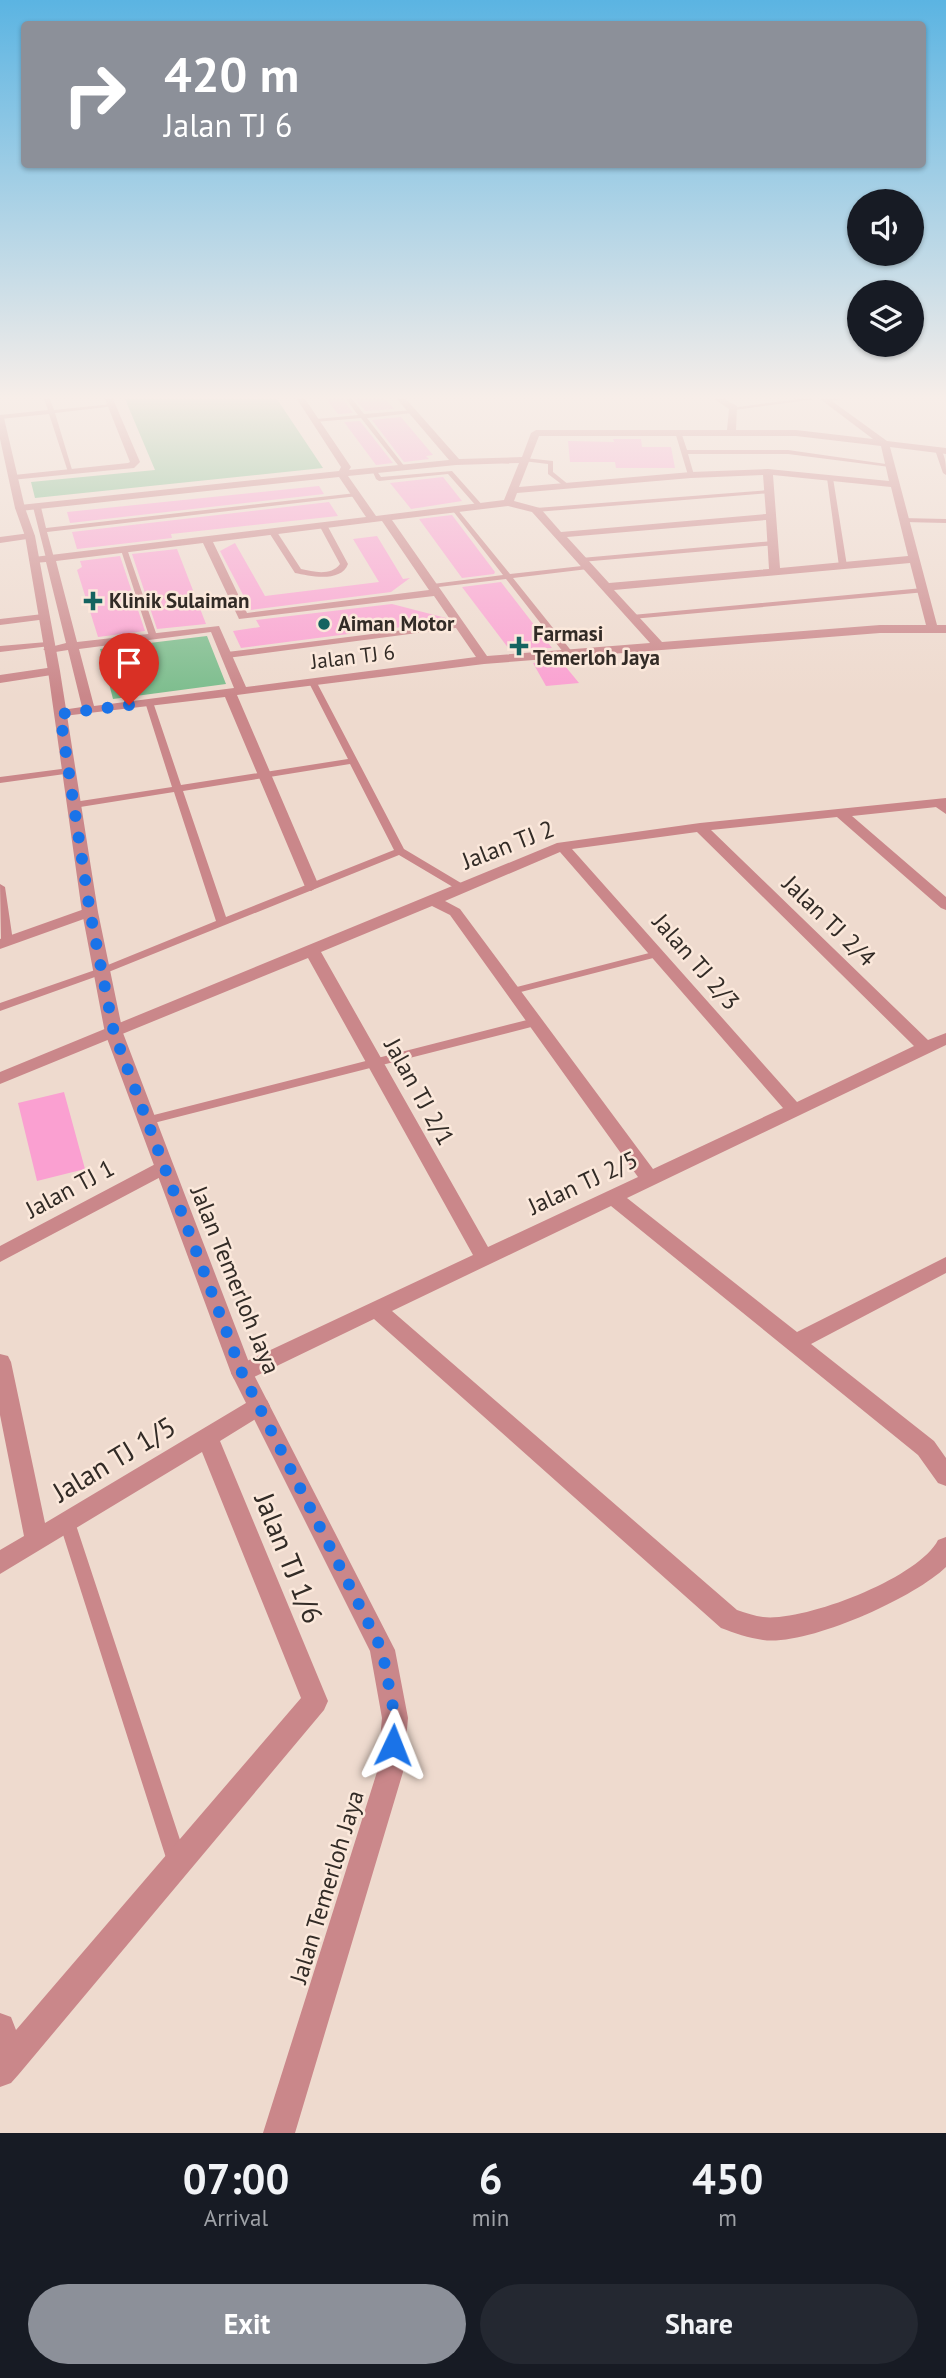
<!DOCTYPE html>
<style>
body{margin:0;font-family:"PT Sans",sans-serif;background:#242831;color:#f1f3f6;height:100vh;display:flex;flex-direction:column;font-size:26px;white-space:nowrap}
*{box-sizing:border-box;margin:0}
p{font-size:23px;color:#9ea1a6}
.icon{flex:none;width:38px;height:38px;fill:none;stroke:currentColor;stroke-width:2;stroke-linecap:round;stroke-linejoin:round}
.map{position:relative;height:2133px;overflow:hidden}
.details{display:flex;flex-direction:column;background:#171b24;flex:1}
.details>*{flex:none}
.guide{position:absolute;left:21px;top:21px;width:905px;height:147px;border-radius:7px;box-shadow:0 2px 5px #0004;background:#8c9099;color:#fff;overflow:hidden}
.controls{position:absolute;left:847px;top:189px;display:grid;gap:14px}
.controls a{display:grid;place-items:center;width:77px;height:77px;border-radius:50%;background:#171b24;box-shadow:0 2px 5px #0004;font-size:35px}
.pin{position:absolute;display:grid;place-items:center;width:60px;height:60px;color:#fff;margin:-72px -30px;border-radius:50% 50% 50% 0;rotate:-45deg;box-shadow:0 0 7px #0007}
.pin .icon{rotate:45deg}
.me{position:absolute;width:77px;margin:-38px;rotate:2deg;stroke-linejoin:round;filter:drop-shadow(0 0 5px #0008)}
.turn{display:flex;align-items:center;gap:24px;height:147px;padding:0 28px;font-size:32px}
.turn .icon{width:91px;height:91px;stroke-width:2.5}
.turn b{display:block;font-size:49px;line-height:60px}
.eta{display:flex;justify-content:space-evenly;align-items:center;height:119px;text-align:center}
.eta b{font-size:42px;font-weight:800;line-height:49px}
.cta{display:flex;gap:14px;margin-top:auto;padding:14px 28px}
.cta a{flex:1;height:80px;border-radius:42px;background:#8c9099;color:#fff;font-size:28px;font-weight:800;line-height:80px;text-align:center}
.cta a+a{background:#242831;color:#f1f3f6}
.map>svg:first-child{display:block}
.green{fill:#7cbd8d}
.building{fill:#faa0d1}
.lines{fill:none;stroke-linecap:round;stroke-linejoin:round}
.service{fill:#ca878a;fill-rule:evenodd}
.minor{fill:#ca878a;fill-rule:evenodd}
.tertiary{fill:#ca878a;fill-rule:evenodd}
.route{stroke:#1a73e8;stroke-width:12;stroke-dasharray:0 21.6}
.poi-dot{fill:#146360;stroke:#fbe8db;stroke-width:2.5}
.labels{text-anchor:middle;stroke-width:5;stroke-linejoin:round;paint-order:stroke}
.far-poi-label{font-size:21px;font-weight:bold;fill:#322b26;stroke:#fbe8db;text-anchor:start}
.far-street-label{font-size:21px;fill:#322b26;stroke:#fbe8db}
.street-label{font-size:24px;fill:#322b26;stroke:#fbe8db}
.near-street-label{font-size:28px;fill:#322b26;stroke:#fbe8db}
</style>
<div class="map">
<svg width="946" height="2133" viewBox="0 0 946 2133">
<rect width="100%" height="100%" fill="#eedace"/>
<path class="green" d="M125,399H277L323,468L35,498L31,482L155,470Z
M207,636L226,684L113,699L100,649Z"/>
<path class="building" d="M326,399H343L353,413L338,414Z
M355,399H385L394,409L365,411Z
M401,417L433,455L426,456L429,459L404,462L372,420Z
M360,421L393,463L376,465L344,422Z
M613,439H641L642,447H671L675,468H616L615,462H570L568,441L614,442Z
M443,477L462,501L411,509L390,483Z
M319,486L324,494L70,523L67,512Z
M329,502L338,516L171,534L172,538L77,549L72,532Z
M452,515L495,572L494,574L462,578L419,519Z
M377,536L403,579L410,578L391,592L251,610L220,551L235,543L265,596L379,582L353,539Z
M177,549L206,624L157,629L132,554Z
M120,556L145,631L98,637L77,570L82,567L80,561Z
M501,582L552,648L509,649L462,587Z
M392,604L446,618L448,621L241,648L233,631L260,627L256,620Z
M561,661L579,683L546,686L533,663Z
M64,1092L85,1169L37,1181L18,1103Z"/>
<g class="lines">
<path class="service" d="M44,399H50L54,410L112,404L115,406L55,413L73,473L68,472L49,414L0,419V415L48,410Z
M346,399H352L364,414L414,410L412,413L367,418L405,467V469H401L361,418L315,422L317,419L358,415Z
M798,399H816L734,410L731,408Z
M823,399H842L825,402Z
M678,430L681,432L687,450H788L893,465L890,467L788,454H688L694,475L691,477L688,475L675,432Z
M938,448C946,453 946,466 946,475L943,473L935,450Z
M525,458L553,461V472L569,485L564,486L548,474V464L523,461L522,460Z
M372,470H376L381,477L452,471L484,507L478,508L448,474L379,481L376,479Z
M830,476L833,478L847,566L843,568L839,566L827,478Z
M769,490L772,492L771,493L536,512L532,510L536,508Z
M356,493L359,495L358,496L47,532L54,558L50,560L46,558L33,507L37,505L41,507L46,528Z
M453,509H457L510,574L591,565V569H588L513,578L573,653V657H567L506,579L430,588V584H433L503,575L453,511Z
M901,518L946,519V523L904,522H901Z
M320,523L327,525L348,564C341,583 310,576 295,573L268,531L275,529L301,569C314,572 331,576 340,564L319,525Z
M773,541L777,543L776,545L581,562L577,560L581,558Z
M120,547L127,549L157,636L156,638L149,636Z
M923,588H926V592L632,619L628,617L632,615Z
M460,623L464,625L463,627L227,658L223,655L227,652Z
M47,642L51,644L50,646L0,652V646Z
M309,679L316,681L404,849L466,886L467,888L466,890H458L399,855L106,973L0,1011V1003L98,969L216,921L174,792L74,808L69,805L74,802L172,787L145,702L146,700L153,702L181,785L348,759L308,681ZM350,764L394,850L226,917L183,791Z
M69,768L74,771L72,773L0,783V777Z
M936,800L946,806V814L933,805L931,803Z
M0,884L5,887L13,941L7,944L1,941Z
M657,951L663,954L661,956L513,994L507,991L509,989Z
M535,1018L541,1022L539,1025L146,1125L140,1121L146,1117Z
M67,1515L73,1517L75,1522L187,1861L184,1868L177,1871L170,1868L167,1861L59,1522L61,1517Z"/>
<path class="minor" d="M105,399H113L140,462L134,468L11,480L9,478L14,475L128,463L130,462Z
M297,399H305L351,467L349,470L449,460L397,399H406L459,459L522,457L531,433L536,430H727L729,409L714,399H724L737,406L736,430H796L873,439L820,399H829L887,441L946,448V454L890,447L937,625H946V633H880L484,664L237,695L319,886L311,891L306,889L225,697L55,717V711L82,707L68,650L49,653L43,649L66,643L46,562L34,563L29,560L34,557L366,517L339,477L20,511L15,508L20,505L339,471L341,467ZM539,436H796L881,446L889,481L768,469L691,472L519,487ZM519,463L504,500L376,516L348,476L456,465ZM763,475L766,514L561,532L540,508L514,501L517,493L691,478ZM773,475L891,487L908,556L780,568ZM508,506L532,512L650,643L487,656L392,520ZM766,520L769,569L609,583L567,537ZM382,521L429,590L247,613L213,542ZM203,543L239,619L434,596L476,657L246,687L219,626L77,642L56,561ZM910,563L926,625H880L662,642L614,590ZM211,632L234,688L94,706L79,649Z
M30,533L35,536L34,538L0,543V537Z
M43,614L49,617L47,619L0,625V619Z
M54,667L58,668V674L0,683V675Z
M946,798V806L852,816L946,897V910L941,908L837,817L711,830L928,1040L946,1033V1045L627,1198L797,1332L946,1257V1273L811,1344L934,1441L946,1458V1486L938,1483L918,1455L611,1206L392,1311L737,1610C746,1613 755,1616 763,1617C804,1622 919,1578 938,1540L946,1537V1567C914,1598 808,1646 763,1640C749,1638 734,1633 721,1628L374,1319L250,1379L242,1382L234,1379L231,1373L234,1367L473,1255L308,958L0,1084V1072L557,843L700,823ZM697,832L914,1046L797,1102L572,849ZM560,852L783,1108L653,1169L460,909L445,901ZM432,906L450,915L638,1177L488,1247L321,952Z
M90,907L98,912L95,915L0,949V939Z
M163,1160L170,1162L172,1167L170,1172L0,1262V1246Z
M0,1354L8,1356L11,1362L45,1523L251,1400L259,1397L267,1400L270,1406L267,1412L220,1441L328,1701L324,1710L19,2074L11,2083L0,2087V2013L11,2017L16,2030L301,1698L202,1452L0,1574V1550L24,1536L0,1415Z"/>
<path class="tertiary" d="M0,415L4,418L25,508L35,536L60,671L98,912L123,1033L253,1373L395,1650L408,1718L403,1772L295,2133H263L377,1772L382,1718L370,1651L231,1373L105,1033L82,912L48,671L25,536L15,508L0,439Z"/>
</g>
<linearGradient id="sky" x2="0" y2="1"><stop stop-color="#5bb4e2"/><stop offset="0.57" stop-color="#f7eee9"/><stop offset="1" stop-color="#f7eee9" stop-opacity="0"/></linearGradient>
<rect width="946" height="697" fill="url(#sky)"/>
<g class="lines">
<path class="route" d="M129,705L60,714L90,912L114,1033L242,1373L382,1650L395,1718L393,1745"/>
</g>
<g class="poi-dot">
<path d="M89.5 590.5h7v7h7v7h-7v7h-7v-7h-7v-7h7z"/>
<circle cx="324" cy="624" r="7"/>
<path d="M515.5 635.5h7v7h7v7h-7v7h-7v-7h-7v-7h7z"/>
</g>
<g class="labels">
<g class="far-poi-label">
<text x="109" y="608">Klinik Sulaiman</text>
<text x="338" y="631">Aiman Motor</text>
<text x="533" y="641">Farmasi<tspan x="533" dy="24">Temerloh Jaya</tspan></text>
</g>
<g class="far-street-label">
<text transform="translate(353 657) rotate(-7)" y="7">Jalan TJ 6</text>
</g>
<g class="street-label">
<text transform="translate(508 845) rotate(-21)" y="8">Jalan TJ 2</text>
<text transform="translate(829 921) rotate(44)" y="8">Jalan TJ 2/4</text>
<text transform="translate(696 962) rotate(49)" y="8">Jalan TJ 2/3</text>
<text transform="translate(419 1092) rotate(61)" y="8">Jalan TJ 2/1</text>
<text transform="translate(583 1183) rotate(-25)" y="8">Jalan TJ 2/5</text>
<text transform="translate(70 1189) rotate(-28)" y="8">Jalan TJ 1</text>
<text transform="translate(235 1280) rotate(68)" y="8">Jalan Temerloh Jaya</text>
<text transform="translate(327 1887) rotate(-73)" y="8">Jalan Temerloh Jaya</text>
</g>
<g class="near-street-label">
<text transform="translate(114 1459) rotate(-31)" y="10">Jalan TJ 1/5</text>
<text transform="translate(289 1558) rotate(68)" y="10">Jalan TJ 1/6</text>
</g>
</g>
</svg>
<div class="controls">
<a><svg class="icon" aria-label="sound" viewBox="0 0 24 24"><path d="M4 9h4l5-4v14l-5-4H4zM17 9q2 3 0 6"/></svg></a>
<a><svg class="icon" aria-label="layers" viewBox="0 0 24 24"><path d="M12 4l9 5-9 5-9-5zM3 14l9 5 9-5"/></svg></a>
</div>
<div class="pin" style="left:129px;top:705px;background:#d93025"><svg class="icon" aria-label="arrive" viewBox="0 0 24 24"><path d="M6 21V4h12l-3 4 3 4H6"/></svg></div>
<svg class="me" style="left:393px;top:1745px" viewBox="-20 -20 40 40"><path d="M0-17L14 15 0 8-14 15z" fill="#1a73e8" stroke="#fff" stroke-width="4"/></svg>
<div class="guide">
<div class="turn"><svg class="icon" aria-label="right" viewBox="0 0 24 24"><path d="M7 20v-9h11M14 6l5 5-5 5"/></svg><div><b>420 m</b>Jalan TJ 6</div></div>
</div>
</div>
<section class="details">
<div class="eta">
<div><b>07:00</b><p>Arrival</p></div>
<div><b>6</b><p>min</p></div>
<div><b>450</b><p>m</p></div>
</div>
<div class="cta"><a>Exit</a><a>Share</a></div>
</section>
